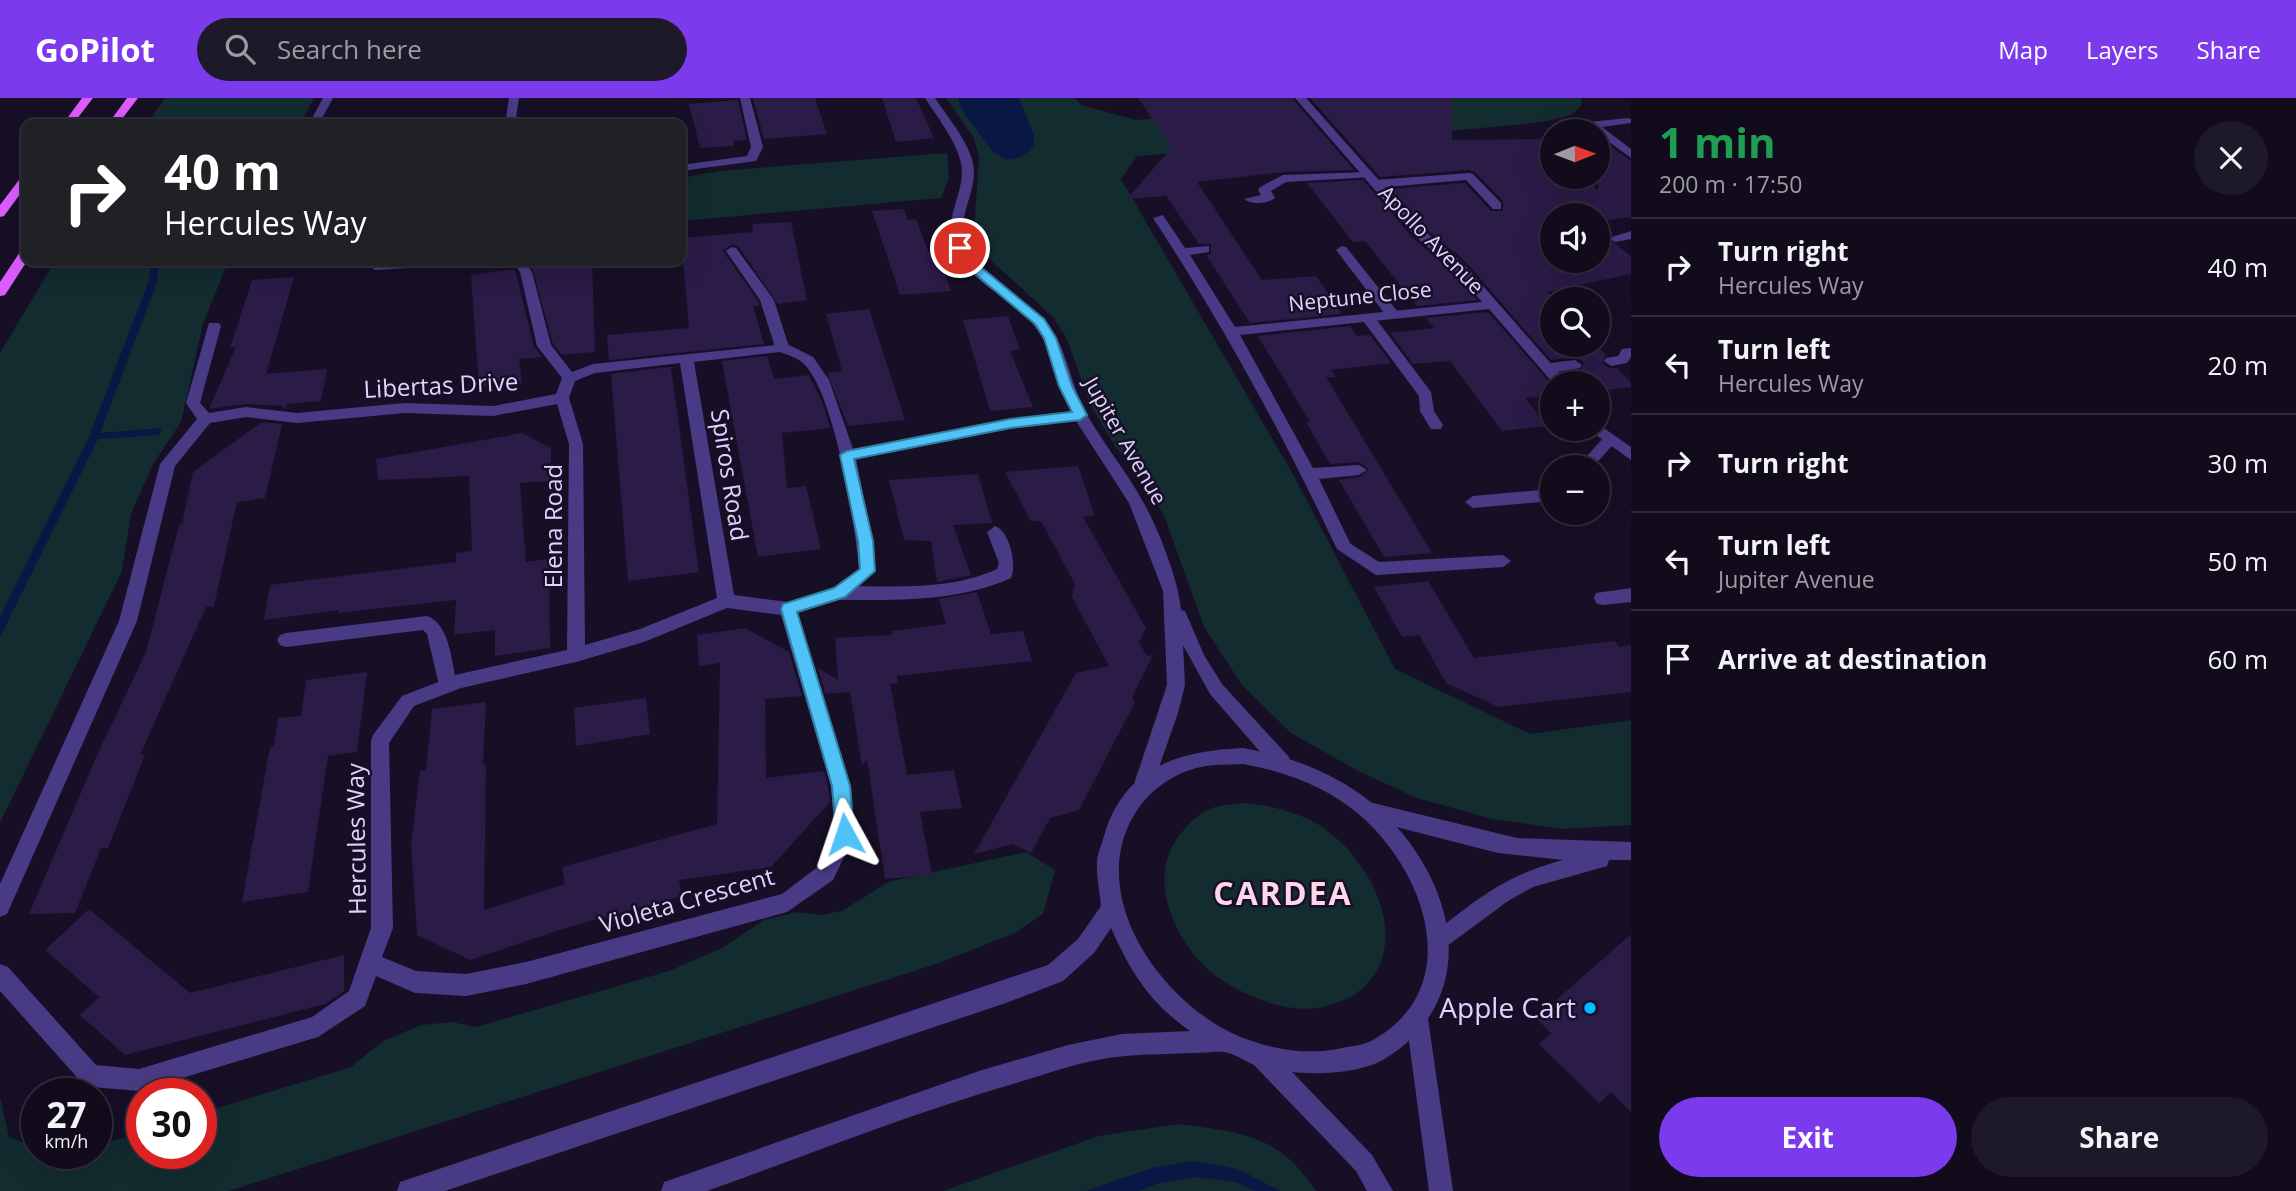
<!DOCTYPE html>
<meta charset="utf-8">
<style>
body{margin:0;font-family:"Open Sans",sans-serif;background:#1e1929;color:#f1f3f6;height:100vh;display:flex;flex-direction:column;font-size:26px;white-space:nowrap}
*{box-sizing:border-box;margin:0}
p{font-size:23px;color:#9c9ba3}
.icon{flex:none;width:38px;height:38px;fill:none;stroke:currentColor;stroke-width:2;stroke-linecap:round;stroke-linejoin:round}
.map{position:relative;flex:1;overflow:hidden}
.side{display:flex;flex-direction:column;background:#110b1c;width:665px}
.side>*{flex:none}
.hud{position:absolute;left:21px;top:21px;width:665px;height:147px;border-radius:14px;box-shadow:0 7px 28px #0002,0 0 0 2px #302b3b;background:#202124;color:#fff;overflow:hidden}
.needle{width:46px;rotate:89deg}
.buttons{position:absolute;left:1540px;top:21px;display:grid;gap:14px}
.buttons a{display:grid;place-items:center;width:70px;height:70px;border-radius:50%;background:#110b1c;box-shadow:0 7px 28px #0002,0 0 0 2px #302b3b;font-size:35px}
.speed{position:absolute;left:21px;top:980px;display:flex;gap:14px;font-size:35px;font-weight:700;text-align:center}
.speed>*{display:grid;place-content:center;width:91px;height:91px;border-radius:50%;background:#110b1c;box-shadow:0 7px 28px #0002,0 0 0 2px #302b3b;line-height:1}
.speed small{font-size:18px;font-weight:400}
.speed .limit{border:10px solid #d22;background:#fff;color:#111}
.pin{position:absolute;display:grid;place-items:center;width:60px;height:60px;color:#fff;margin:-30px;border:4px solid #fff;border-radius:50%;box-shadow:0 2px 7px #0007}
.me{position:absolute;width:77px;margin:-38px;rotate:355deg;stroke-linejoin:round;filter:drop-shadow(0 0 5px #0008)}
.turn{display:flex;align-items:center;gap:24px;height:147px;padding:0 28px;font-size:32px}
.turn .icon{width:91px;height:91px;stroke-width:2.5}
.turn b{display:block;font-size:49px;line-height:60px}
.round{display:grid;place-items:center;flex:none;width:74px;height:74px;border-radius:37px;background:#1e1929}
.overview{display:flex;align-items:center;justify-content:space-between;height:119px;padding:0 28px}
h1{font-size:42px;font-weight:700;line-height:52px;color:#1e9e55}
.cta{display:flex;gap:14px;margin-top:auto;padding:14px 28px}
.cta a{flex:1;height:80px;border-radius:42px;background:#7c3aed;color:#fff;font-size:28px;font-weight:700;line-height:80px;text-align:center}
.cta a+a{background:#1e1929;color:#f1f3f6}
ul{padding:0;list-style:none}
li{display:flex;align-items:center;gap:21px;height:98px;padding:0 28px;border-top:2px solid #302b3b}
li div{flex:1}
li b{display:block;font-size:26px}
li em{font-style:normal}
header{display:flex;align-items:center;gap:42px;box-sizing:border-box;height:98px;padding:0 35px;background:#7c3aed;color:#fff}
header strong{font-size:33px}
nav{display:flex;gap:38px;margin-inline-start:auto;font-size:24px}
.search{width:490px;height:63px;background:#1e1929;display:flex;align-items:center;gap:18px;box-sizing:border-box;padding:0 24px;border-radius:38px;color:#9c9ba3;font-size:26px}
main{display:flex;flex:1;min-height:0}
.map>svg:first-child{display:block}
.green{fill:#122c30}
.water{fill:#0a1644}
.building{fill:#2b1b47}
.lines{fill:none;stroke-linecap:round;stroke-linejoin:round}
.service{fill:#493a85;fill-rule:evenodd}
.minor{fill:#493a85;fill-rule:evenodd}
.tertiary{fill:#493a85;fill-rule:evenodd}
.primary{fill:#dc5cfe;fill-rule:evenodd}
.route{fill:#4fc3f7;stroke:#337fa1;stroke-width:2}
.poi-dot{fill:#01bbfe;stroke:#170f26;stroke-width:2.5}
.labels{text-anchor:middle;stroke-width:5;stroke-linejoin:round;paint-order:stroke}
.far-street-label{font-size:21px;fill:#e0d4ff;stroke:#170f26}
.street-label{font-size:24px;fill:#e0d4ff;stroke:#170f26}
.near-poi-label{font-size:28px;fill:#e0d4ff;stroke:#170f26;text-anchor:end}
.district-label{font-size:32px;font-weight:bold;letter-spacing:2px;fill:#ffd6e9;stroke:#170f26}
</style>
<header>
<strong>GoPilot</strong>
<div class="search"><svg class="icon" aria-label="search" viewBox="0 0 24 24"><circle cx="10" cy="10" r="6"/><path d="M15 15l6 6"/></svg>Search here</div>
<nav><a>Map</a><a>Layers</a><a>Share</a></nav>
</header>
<main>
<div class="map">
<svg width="1631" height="1093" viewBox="0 0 1631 1093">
<rect width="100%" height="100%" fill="#170f26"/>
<path class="green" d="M165,0H314L300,26H147Z
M946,0H1075L1081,7L1136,22L1285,8L1318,45L1137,58L1121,81L1294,378L1395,571L1530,636L1631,622V727L1562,731L1492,721L1417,700L1358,673L1291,635L1242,587L1204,529L1165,420L1145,382L1116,350L1090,306L1067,241L1053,219L985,157L974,133L979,60L974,40Z
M1367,0H1582L1581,8L1571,17L1543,24L1439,34Z
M947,55L949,80L941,100L681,123V80L719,73Z
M55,163H303L225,171L203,226L181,324L153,366L131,416L122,473L0,725V255Z
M1247,705C1270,708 1291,712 1312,723C1369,753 1421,850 1354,897C1347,902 1337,904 1329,907C1310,914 1286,910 1267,904C1247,897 1228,888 1211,874C1175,844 1146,780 1179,738C1188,726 1200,714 1215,709C1225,706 1237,706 1247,705Z
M1026,754L1055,772L1043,816L1015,835L936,866L229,1093H0V999L9,1039L37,1050V1055H96V1048L142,1034V1055H201V1015L351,969L383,943L421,927L452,924L476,929L669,873L724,849L764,822L797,814L820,817L842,813L888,784Z
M1178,1026C1240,1034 1279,1036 1316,1093H943L1099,1038Z"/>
<path class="water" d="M958,0H1019L1034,37L1033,49C1010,72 997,60 981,38C973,26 961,15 958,0Z
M152,163H163L159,167L157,184L100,335L162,330L159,337L98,341L0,539V519L89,339L148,185Z
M1194,1063L1238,1071L1280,1093H1255L1236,1084L1195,1079L1159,1085L1138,1093H1086L1152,1070Z"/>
<path class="building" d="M753,0H815L827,36L764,41Z
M882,0H916L934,40L896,44Z
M1138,0H1292L1354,72L1283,74L1197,84L1262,182L1316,178L1342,216L1250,225L1206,157L1211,156V146H1199L1166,98L1127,101L1172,49Z
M1310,0H1451L1452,42L1549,41L1552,45V79H1584L1598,93V39L1631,63V119L1598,123V117H1552V163H1598V132L1631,158V176L1547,194L1554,201L1552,247H1596L1606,257L1602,265L1609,270H1617L1631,285V289L1598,293V285H1571L1563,275L1580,273L1584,265L1575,259L1551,262L1464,162L1425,130L1390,91L1465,85L1491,113H1503V103L1475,74L1469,72L1380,79Z
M738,2L747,42L733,43L734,48L700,50L689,6Z
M1363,82L1413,140L1450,172L1477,202L1417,208L1365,143L1353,144L1307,85Z
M904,111L908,122L916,121L928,153L936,152L951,193L900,197L872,113Z
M791,124L807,202L778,206L738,148L731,147L723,153L758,203L759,208H753L764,246L609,262L607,237L689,230L681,140L753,134L752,126Z
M547,163H592L595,254L562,257L553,246L532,169L546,167Z
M515,171L534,249L542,259L519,261L522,285L479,289L471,177Z
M294,179L266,276L327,271L321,303L287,306L286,311L281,310L284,308L246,306L209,311L236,249L230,250L252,182Z
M869,211L905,322L848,328L827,275L842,273L826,216Z
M1488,214L1552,287V298L1525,300L1547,328L1502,333L1450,263L1413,266L1390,235L1434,230L1426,220Z
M1008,218L1020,252L1010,253L1033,309L990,313L963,222Z
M1350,228L1357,238L1370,237L1391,265L1331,272L1336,279H1326L1432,455L1384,459L1339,382L1360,379L1369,371L1359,364L1330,366L1306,324H1310L1258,238Z
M767,258L774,281L809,277L823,306L830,330L782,335L787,390L806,388L821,451L758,459L722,263Z
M678,268L671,270L699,474L628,483L611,276Z
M262,324L282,326L265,400L237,404L214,508L206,509L140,657H145L108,750H101L75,815L29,816L98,655L146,554L179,427L182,426L193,374Z
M522,335L551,350V383L520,385L526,464L549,461L550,550L495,558V532L454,537L456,502L337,515L339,512L264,522L270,487L456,464V455L472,453L469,378L378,382L376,361Z
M1078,368L1095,418L1083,419L1146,530L1139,544L1147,558L1153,557L1132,599L1135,604L1079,712L1050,720L1031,755L1013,746L974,756L1076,575L1109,568L1072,499L1075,486L1041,423H1031L1005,374Z
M978,376L992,425L953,427L971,477L937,484L931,443L904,442L889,382Z
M1428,483L1474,560L1615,543L1619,549L1631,547V594L1498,609L1446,585L1419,537L1402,539L1374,489Z
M977,494L991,536L1023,533L1032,563L897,578L898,585L890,586L907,677L954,672L962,710L920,714L932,777L885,781L867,662L862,668L850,594L825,596L818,570L838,582L835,540L893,537L892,533L946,526L939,501Z
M745,530L789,554L802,598L765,601L766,680L824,673L828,688L830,704L771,769L679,782L682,798L572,828L470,862L417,837L411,745L420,673L426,672L432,611L486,604L483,666H486L484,812L565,786L562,769L717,726L720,565L699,568L697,537Z
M367,574L357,654L328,658L308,794L242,804L270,649L274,648L278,620L301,618L306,582Z
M646,600L650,636L576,648L574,610Z
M89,811L190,895L344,857V893L325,906L125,957L80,917L99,899L45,852Z
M1631,836V1014L1611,994L1599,1005L1539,946L1551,935L1536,920Z"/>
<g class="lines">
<path class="service" d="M1368,74L1372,75V79L1286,84L1271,93L1275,100C1268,106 1251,107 1244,101L1261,97L1258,92L1260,89L1283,77Z
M1469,75L1473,76L1501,105V111H1493L1466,82L1375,90L1369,86L1375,82Z
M1342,148L1346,149L1398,214V220H1388L1336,152Z
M732,149L736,150L774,202L789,249L787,252H777L775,249L760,202L726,153Z
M1368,216L1373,217L1431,294L1434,313L1443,327L1441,331H1431L1420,313L1419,298L1361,220Z
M1631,250V259L1627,265L1611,268L1604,263L1606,260L1618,258L1622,251Z
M1575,262L1582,267L1580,270L1550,275L1543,270L1550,265Z
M1610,337L1617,342L1593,369H1577L1605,338Z
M1552,391V403L1473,410L1465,404L1473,398Z
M995,428C1010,433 1017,467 1011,480C958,504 896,502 839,502L833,500L831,495L833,490L839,488C890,488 950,493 997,471L999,465L987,434Z
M1343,441L1379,464L1503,457L1511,463L1503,469L1376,477L1337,451L1335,447L1337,443Z
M1631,490V504L1602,507L1596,505L1594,500L1596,495Z
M427,518C450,526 452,566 457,587L454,592L448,594L442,592L439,587L427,536L423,532L286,549L280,547L277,542L280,537L286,535Z"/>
<path class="minor" d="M323,0H333L319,26H309Z
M509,0H519L515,26H505Z
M740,0H750L763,49L756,63L681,73V67L747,58L751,49Z
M925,0H935C948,20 967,41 973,65C979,93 954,121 966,148C978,176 1021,198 1043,220C1065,243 1069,279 1082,307C1099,341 1124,369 1142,402C1157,427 1179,483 1181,512L1185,513L1204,557L1222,586L1289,659L1291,665L1289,671L1282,673L1275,671L1210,596L1183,547L1185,587L1178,615L1150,695L1143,698L1136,695L1133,689L1167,587L1163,493L1129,405L1076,323L1010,331L856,361L869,426L875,473L845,500L798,515L851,688L855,736L833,782L787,814L526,886L466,898L415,895L376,878L365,908L318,939L139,993L91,989L83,986L0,893V866L8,869L96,967L139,971L312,919L349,893L371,830V643L373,637L402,598L459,576L567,552L569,346L557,306L493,318L405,315L297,325L246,319L210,325L175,368L137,523L7,816L0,819V786L119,523L160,366L197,321L186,305L209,225H219L221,228L200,305L209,315L246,309L297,315L405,305L493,308L556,296L562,280L537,248L520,174L515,167L507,163H525L532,174L551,247L572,274L593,266L787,246L813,259L829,282L853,351L1010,321L1071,313C1058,287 1054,254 1036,230C1013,199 968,185 953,148C942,121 967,93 961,65C956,42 937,19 925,0ZM780,254C788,257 798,260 804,266C835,297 855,426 859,471L833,490L788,504L734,497L694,264ZM680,265L717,500L640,531L585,547L583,346L569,300L575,283L595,275ZM727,510L781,517L831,688L835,735L819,768L782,796L526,864L466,876L416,873L382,859L393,830L389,645L414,608L461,590L576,564L644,544Z
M1295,0H1306L1423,132L1462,164L1568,285H1553L1489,211L1240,237L1313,370L1359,367L1367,372L1359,377L1319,381L1351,447L1343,453L1335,447C1281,333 1222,225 1153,120L1163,117L1185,150L1209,148V154L1190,157L1235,229L1482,204L1452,170L1415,138Z
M1627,20L1631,21V25L1602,29L1631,51V60L1590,30L1552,34L1547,31L1553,28Z
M1631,133V141L1615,144L1609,140Z
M399,163H464L458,167L375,172L369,168L375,164Z
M1598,326L1631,349V362L1593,335L1591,331H1598Z
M1369,704L1517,740L1631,744V762H1609L1607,768L1600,770L1533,789L1508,803L1439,854L1431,851L1428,844L1431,837C1479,800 1504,778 1563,762L1498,755L1369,722L1362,719L1359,713L1362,707Z
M1417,910L1425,913L1428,921L1453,1093H1429L1406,921L1409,913Z
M1261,947L1269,950L1372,1057L1393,1093H1367L1356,1073L1253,966L1250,958L1253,950Z"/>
<path class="tertiary" d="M1243,650C1322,664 1389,700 1428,774C1464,843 1455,917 1386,960C1357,979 1294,978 1261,969C1248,966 1237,956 1224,954C1215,953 1204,955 1195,955C1172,956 1148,956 1125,958C1087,961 1049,975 1013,986C909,1016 808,1057 707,1093H661L664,1084L673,1081L979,973L1068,947L1122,936L1190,933C1150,905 1131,875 1111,830L1094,855L1063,883L1006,905L445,1093H397L400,1084L409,1081L1048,867L1078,841L1101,808C1100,794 1096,778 1097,764C1097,756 1102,746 1104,738C1124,669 1178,653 1243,650ZM1243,666C1287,674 1328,689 1362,719C1427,777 1465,890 1373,942C1364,947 1352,948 1342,950C1308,958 1266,951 1234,936C1156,900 1081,789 1140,708C1156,687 1180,672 1206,668C1218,666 1231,667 1243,666Z"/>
<path class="primary" d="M82,0H93L73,26H63Z
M127,0H138L118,26H108Z
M26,77V88L4,118L0,119V107L22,78Z
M26,150L27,163L5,197L0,198V184L22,151Z"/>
</g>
<path class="route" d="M960,147L964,148L976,165L1044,221L1056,240L1072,288L1087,317L1080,322L1010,330L854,361L873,443L875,473L845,499L797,514L850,688L854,736L851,742L845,744L839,742L836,736L832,688L781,511L783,506L834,490L860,471L858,443L840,357L847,353L1010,321L1072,314L1059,288L1044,240L1035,226L968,170L954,150Z"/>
<circle class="poi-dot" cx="1590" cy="910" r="7"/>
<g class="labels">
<g class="far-street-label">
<text transform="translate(1431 142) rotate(46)" y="7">Apollo Avenue</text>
<text transform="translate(1360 199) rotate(-6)" y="7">Neptune Close</text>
<text transform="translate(1125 343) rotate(60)" y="7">Jupiter Avenue</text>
</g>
<g class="street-label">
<text transform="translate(441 288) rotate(-3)" y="8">Libertas Drive</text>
<text transform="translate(729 377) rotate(81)" y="8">Spiros Road</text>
<text transform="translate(554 428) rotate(-90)" y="8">Elena Road</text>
<text transform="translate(357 741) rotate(-91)" y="8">Hercules Way</text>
<text transform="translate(687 803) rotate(-16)" y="8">Violeta Crescent</text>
</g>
<g class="near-poi-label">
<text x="1576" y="920">Apple Cart</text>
</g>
<g class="district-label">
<text x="1283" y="807">CARDEA</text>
</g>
</g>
</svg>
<div class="buttons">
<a><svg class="needle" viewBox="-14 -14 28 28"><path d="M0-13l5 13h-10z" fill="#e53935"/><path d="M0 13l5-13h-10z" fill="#9c9ba3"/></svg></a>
<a><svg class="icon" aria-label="sound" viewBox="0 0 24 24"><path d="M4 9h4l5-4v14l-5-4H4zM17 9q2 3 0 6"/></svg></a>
<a><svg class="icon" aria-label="search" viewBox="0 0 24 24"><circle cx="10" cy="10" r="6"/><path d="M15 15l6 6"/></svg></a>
<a>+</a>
<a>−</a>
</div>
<div class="speed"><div>27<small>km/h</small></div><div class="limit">30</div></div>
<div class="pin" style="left:960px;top:150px;background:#d93025"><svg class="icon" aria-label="arrive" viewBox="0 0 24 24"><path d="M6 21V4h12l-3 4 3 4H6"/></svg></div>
<svg class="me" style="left:845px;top:736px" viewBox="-20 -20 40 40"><path d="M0-17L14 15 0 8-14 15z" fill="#4fc3f7" stroke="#fff" stroke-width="4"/></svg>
<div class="hud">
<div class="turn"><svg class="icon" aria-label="right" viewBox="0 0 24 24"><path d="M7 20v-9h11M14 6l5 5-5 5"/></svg><div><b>40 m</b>Hercules Way</div></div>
</div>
</div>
<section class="side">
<div class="overview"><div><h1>1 min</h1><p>200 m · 17:50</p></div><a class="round"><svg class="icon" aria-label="close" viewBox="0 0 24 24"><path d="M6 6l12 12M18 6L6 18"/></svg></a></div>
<ul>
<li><svg class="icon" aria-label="right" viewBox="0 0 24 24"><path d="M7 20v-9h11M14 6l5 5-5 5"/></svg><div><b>Turn right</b><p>Hercules Way</p></div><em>40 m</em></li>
<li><svg class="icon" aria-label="left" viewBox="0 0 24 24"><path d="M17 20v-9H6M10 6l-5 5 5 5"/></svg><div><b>Turn left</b><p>Hercules Way</p></div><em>20 m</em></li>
<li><svg class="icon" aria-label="right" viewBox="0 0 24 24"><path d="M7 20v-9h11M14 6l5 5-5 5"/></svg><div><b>Turn right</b></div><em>30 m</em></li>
<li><svg class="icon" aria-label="left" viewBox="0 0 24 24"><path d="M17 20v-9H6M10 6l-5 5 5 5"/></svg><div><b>Turn left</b><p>Jupiter Avenue</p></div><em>50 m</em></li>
<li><svg class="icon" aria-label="arrive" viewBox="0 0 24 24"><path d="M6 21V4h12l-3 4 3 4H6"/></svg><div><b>Arrive at destination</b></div><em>60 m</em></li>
</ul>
<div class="cta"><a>Exit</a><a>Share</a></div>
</section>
</main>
